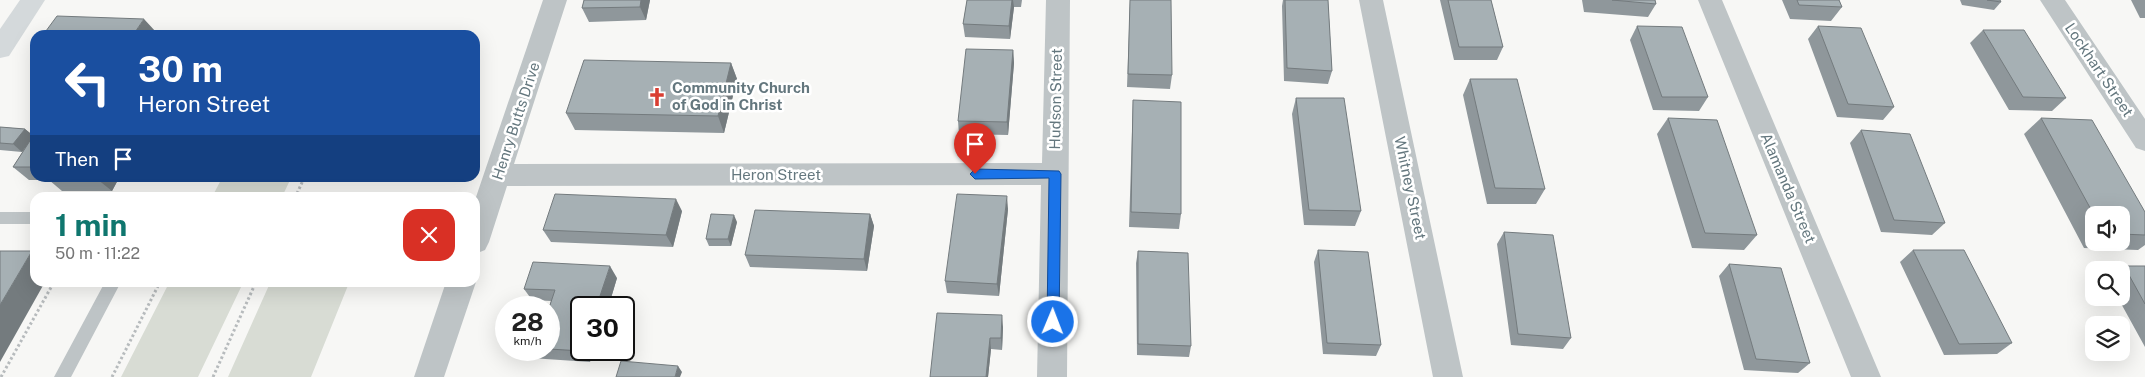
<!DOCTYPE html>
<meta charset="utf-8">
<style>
body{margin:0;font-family:"Public Sans",sans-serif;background:#f2f2f2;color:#222;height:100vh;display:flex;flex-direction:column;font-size:19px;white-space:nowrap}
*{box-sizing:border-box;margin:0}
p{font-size:16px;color:#767676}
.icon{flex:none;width:28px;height:28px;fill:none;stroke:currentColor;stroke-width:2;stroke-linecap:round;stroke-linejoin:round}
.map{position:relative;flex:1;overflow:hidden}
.drawer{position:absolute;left:30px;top:192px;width:450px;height:95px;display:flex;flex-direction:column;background:#fff;border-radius:15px;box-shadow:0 5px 20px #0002}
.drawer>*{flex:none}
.banner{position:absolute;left:30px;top:30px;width:450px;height:152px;border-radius:15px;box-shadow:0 5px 20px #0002;background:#1a4fa0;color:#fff;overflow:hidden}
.tools{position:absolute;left:2085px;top:206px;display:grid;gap:10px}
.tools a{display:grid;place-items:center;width:45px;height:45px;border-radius:10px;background:#fff;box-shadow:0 5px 20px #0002;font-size:25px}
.speed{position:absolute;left:495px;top:296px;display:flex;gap:10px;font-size:25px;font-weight:700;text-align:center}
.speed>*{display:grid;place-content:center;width:65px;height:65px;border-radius:50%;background:#fff;box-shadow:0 5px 20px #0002;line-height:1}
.speed small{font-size:12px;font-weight:400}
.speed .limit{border:2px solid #111;border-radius:8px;background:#fff;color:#111}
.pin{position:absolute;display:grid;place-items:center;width:42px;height:42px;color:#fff;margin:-51px -21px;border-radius:50% 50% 50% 0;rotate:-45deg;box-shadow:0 0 5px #0007}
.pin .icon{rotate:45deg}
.me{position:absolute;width:55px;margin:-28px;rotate:1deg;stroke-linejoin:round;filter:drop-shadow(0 0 4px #0008)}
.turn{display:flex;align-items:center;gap:18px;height:105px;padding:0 25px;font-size:22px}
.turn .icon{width:65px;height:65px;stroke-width:2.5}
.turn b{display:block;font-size:35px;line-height:42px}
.then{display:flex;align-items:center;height:48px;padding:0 25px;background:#0003;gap:10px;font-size:19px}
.round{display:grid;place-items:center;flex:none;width:52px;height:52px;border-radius:15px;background:#f2f2f2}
.headline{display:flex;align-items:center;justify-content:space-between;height:85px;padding:0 25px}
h1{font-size:30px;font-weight:700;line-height:38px;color:#0f766e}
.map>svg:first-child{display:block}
.green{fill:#d8dcd4}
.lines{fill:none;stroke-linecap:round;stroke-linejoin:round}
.path{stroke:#b7bbbd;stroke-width:3;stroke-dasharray:2.5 2.5;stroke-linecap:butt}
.lane{fill:#bec4c6;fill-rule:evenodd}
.street{fill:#bec4c6;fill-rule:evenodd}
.secondary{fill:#d4d9db;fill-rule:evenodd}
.wall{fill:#8f979b;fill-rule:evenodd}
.shaded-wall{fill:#747b7e}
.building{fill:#a6b0b4;stroke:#747b7e}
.route{fill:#1a73e8;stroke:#114b97}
.labels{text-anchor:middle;stroke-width:5;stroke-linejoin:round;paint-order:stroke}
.street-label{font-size:15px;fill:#64777e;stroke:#fff}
.poi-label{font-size:15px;font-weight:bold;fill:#64777e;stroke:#fff;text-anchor:start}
</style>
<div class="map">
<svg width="2145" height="377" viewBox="0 0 2145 377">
<rect width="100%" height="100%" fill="#f7f7f5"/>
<path class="green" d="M222,178H291L282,197H212Z
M169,283H243L198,377H121Z
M270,283H349L311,377H228Z"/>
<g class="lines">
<path class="path" d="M295,198L304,178
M1,377L54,282
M112,377L160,282
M213,377L256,282"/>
<path class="lane" d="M0,212H35V224H0Z
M105,282H121L71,377H54Z"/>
<path class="street" d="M543,0H567L514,164L1042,163L1046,0H1070L1067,377H1037L1041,185L507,186L489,242L485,250L475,254V200Z
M1359,0H1383L1463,377H1433Z
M1698,0H1722L1881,377H1851Z
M2040,0H2065L2145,119V151L2136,148Z
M475,281L476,282L444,377H414L446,282H475Z"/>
<path class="secondary" d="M20,0H45L9,56L0,58V29Z"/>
</g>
<path class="wall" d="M584,0H650L646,20L589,22L582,8Z
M967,0H1022L1021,7H1014L1010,39L965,37L963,24Z
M1130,0L1172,75L1170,89L1127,87Z
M1283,0H1328L1332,71L1328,84L1284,81L1282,6Z
M1440,0H1491L1503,47L1497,60H1454Z
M1582,0H1655L1656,4L1648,17L1584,12Z
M1782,0H1839L1842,7L1831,21L1790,19Z
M1960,0H2000L2001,2L1994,10L1962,5Z
M2131,0H2145V18H2140Z
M1637,26L1708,97L1699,111L1653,110L1630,40Z
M1818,26L1894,107L1883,120L1837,117L1808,39Z
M1983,30L2066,98L2052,111L2009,110L1970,43Z
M1013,50L1014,63L1008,135L959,134L958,121Z
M731,63L737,79L724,133L575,130L566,113Z
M1470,79L1545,189L1536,204H1487L1463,95Z
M1296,98L1361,211L1355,226L1304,225L1292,114Z
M1133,100L1181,214L1179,229L1129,227Z
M1668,118L1757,235L1744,250L1692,248L1657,134Z
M2041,118L2145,212V245L2138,250L2084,248L2024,134ZM2094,215H2121V242H2094Z
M0,127L25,129L33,136L35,133V178H119L112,191H62L49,180H29L13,167L27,145L22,152L0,150Z
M1861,130L1945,223L1932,235L1881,232L1850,143Z
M1008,209L999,296L947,293L945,281Z
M682,211L673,247L551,242L543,230Z
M870,214L874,226L867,271L750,267L745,255Z
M737,222L731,246H709L706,239Z
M1504,232L1571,338L1563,349L1511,345L1497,244Z
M1318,250L1381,345L1376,356L1323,354L1314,262Z
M1913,250L2012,343L1997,354L1944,355L1900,262Z
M1138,251L1191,346L1189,357L1137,355L1136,263Z
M1729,264L1810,363L1798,373L1744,370L1719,276Z
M2124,266H2145V347L2118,298H2121V270H2118Z
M617,278L608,308H581L590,362L516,357L510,350H549V308L551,301L532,300L524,289Z
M1003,327L1002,350L991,349L988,377H930Z"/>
<path class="shaded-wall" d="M641,0H650L646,20L640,7Z
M1012,0H1013L1014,7L1010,39L1009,26Z
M144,19L156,32L154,35H133Z
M1013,50L1014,63L1008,135L1007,122Z
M731,63L737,79L724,133L718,116Z
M25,129L34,136L22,152L13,144Z
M98,178H119L112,191L97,179Z
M1007,196L1008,209L999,296L997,284Z
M676,199L682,211L673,247L666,235Z
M870,214L874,226L867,271L864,259Z
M734,215L737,222L731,246L728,239Z
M32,251L35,253V282H45L0,362V305Z
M610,266L617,278L608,308H596Z
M1002,315L1003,327L1002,350L1001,338Z
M990,338L991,349L988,377H986Z
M582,350H594L590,362L582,351Z
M678,366L682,372L680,377H675Z"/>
<path class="building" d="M584,0H641L640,7L582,8Z
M967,0H1012L1009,26L963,24Z
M1130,0H1171L1172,75L1128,74Z
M1285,0H1328L1332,71L1287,68Z
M1448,0H1491L1503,47H1459Z
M1612,0H1655L1656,4Z
M1797,0H1839L1842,7L1799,5Z
M1987,0H2000L2001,2Z
M57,16L144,19L133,35H43Z
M1637,26L1682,27L1708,97H1662Z
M1818,26L1861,28L1894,107L1848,104Z
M1983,30H2024L2066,98L2023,97Z
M966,49L1013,50L1007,122L958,121Z
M584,60L731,63L718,116L566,113Z
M1470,79H1517L1545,189L1495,188Z
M1296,98H1344L1361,211L1309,210Z
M1133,100L1181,102V214L1131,212Z
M1668,118L1717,120L1757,235L1705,233Z
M2041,118L2092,120L2145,212V235L2121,234V215H2094Z
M0,127L25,129L13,144L0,143Z
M1861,130L1910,134L1945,223L1894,220Z
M35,133V167H13Z
M47,178H98L97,179Z
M555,194L676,199L666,235L543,230Z
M957,194L1007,196L997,284L945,281Z
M755,210L870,214L864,259L745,255Z
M711,214L734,215L728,239H706Z
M1504,232L1553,235L1571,338L1518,334Z
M1318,250L1368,252L1381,345L1327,343Z
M1913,250H1964L2012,343L1959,344Z
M0,251H32L0,305Z
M1138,251L1188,253L1191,346L1138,344Z
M533,262L610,266L596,308H581L582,351L549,349V308L555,290L524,289Z
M1729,264L1781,268L1810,363L1756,359Z
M2124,266H2145V304Z
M937,313L1002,315L1001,338H990L986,377H930Z
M621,361L678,366L675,377H616Z"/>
<path class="route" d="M975,169L1059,171L1061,174L1059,322L1057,325L1053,327L1048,325L1047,322L1049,178L975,179L970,174Z"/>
<defs>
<g id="church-bare" transform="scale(1.5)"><path d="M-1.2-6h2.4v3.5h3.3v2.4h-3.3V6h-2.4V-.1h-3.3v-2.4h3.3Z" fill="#d93e32" stroke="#fff" stroke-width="2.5" paint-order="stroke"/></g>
</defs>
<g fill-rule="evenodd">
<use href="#church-bare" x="657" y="97"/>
</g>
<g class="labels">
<g class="street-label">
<text transform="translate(2099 70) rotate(56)" y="5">Lockhart Street</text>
<text transform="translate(1056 99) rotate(-89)" y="5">Hudson Street</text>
<text transform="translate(516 121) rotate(-72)" y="5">Henry Butts Drive</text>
<text x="776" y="180">Heron Street</text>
<text transform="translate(1410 188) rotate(78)" y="5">Whitney Street</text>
<text transform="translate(1788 188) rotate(67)" y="5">Alamanda Street</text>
</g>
<g class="poi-label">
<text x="672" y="93">Community Church<tspan x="672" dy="17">of God in Christ</tspan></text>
</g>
</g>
</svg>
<div class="tools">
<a><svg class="icon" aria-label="sound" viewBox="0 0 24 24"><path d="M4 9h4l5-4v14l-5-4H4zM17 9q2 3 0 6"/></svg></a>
<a><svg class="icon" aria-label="search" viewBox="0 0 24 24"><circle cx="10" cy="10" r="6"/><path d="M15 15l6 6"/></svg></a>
<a><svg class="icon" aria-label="layers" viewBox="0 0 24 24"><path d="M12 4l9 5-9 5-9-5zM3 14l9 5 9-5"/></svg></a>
</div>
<div class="speed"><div>28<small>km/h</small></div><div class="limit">30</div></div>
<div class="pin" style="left:975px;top:174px;background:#d93025"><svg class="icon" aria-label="arrive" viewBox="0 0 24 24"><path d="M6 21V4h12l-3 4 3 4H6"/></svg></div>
<svg class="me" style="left:1053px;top:322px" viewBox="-20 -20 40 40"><circle r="17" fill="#1a73e8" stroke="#fff" stroke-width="3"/><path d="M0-11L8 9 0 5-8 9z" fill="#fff"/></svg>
<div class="banner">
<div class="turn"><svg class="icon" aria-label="left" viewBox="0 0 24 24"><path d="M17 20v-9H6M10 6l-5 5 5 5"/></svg><div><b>30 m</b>Heron Street</div></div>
<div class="then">Then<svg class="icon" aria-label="arrive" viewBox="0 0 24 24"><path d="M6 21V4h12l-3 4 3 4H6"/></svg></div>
</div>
<section class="drawer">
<div class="headline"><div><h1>1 min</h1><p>50 m · 11:22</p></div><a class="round" style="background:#d93025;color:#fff"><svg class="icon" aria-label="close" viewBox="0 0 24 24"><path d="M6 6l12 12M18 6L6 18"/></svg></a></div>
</section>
</div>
